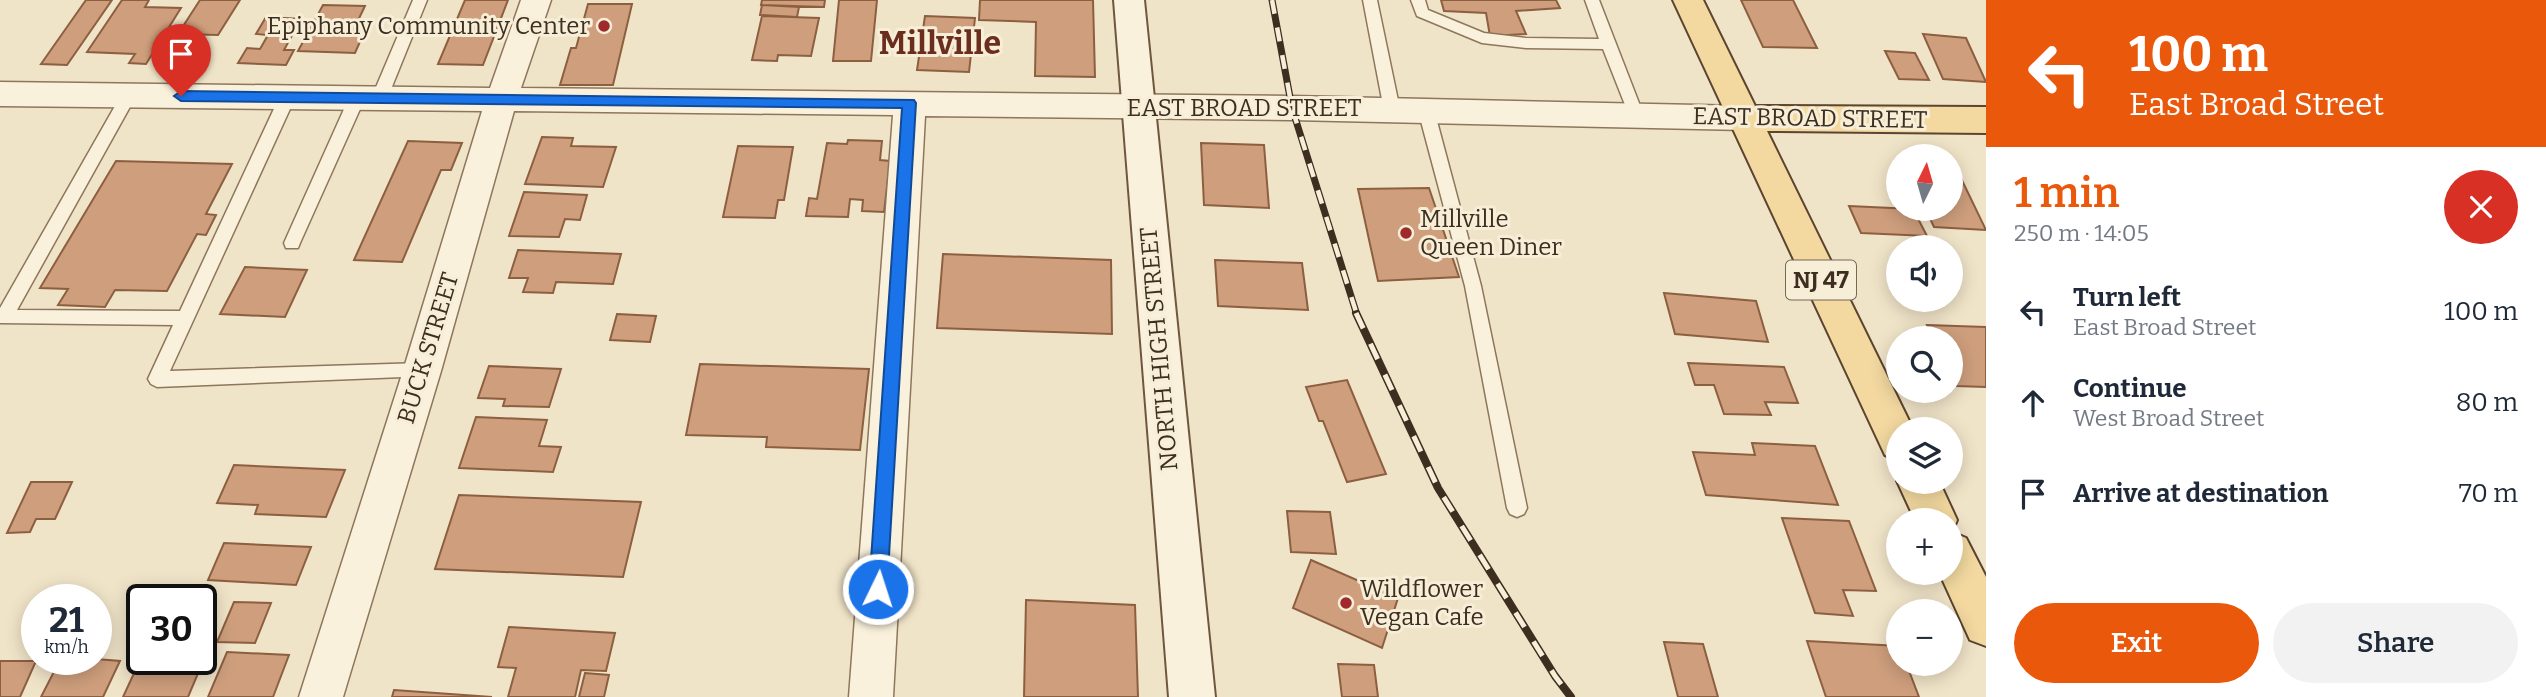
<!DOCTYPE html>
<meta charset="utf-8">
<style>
body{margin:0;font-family:Bitter,serif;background:#f2f2f3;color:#1f2937;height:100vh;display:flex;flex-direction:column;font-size:26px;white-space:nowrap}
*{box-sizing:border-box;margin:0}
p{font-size:23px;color:#747a83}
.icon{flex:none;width:38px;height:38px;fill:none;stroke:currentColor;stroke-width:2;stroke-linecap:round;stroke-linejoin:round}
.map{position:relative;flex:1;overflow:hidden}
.sheet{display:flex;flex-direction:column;background:#fff;width:560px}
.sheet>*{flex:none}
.top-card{background:#ea580c;color:#fff;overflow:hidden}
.needle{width:46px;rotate:5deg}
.fabs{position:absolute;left:1886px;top:144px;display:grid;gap:14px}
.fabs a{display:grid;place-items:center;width:77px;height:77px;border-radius:50%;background:#fff;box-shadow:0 4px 18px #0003;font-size:35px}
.speed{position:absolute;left:21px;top:584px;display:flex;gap:14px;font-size:35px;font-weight:700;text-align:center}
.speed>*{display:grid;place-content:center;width:91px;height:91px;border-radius:50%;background:#fff;box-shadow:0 4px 18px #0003;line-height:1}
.speed small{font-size:18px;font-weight:400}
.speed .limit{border:4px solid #111;border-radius:10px;background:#fff;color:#111}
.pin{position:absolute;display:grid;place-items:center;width:60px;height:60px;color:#fff;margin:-72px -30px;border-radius:50% 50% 50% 0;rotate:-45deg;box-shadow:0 0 7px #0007}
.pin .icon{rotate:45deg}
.me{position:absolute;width:77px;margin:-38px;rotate:4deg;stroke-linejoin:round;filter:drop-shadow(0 0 5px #0008)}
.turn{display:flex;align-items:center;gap:24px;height:147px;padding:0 28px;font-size:32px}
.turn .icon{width:91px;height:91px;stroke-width:2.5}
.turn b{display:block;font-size:49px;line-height:60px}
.round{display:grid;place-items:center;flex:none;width:74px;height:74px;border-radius:37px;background:#f2f2f3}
.summary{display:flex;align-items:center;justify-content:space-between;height:119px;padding:0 28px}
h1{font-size:42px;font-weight:600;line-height:52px;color:#ea580c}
.button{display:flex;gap:14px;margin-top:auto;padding:14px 28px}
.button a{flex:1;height:80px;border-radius:42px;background:#ea580c;color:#fff;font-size:28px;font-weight:600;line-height:80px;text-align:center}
.button a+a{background:#f2f2f3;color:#1f2937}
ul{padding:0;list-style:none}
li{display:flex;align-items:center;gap:21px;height:91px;padding:0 28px}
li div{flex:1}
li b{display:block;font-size:26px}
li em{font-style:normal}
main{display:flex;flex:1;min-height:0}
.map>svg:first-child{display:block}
.building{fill:#cf9f7d;stroke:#8d5f41;stroke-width:2}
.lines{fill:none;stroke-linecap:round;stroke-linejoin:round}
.lane-casing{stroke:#8d765c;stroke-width:3}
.street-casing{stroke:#8d765c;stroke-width:3}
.secondary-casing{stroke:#6f573f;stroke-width:4}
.primary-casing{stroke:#5b4430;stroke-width:4}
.lane{fill:#faf1dc;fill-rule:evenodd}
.street{fill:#faf1dc;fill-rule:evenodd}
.secondary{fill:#faf1dc;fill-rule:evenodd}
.primary{fill:#f3d9a0;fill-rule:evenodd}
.rail-far1-casing{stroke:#3d2e20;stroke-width:7}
.rail-casing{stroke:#3d2e20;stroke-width:8}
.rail-far1{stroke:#f7eed8;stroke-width:4.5;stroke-dasharray:14;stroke-linecap:butt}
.rail{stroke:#f7eed8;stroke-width:5;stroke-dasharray:17;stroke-linecap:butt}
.route{fill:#1a73e8;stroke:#114b97;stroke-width:2}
.poi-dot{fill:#9e2a2b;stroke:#f7eed8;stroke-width:2.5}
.labels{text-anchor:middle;stroke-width:6;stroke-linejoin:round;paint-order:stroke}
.shield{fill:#f7eed8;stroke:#756857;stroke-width:2}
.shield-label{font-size:23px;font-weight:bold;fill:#3d2e20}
.poi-label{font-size:24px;fill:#3d2e20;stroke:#f7eed8;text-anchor:start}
.street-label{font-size:24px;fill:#3d2e20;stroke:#f7eed8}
.district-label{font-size:32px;font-weight:bold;fill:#6b2e1e;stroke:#f7eed8}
</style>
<main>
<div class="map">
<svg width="1986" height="697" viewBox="0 0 1986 697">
<rect width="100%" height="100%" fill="#f0e4c8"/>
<path class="building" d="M86,0H112L67,65L41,64Z
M122,0H149L145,7L181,8L146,64L129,63L135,54L87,52Z
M200,0H240L218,35L178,34Z
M465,0H508L483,65L438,64Z
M762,0H825L824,7L761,5Z
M839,0H877L871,61H833Z
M980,0H1093L1095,77L1035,76L1036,22L979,20Z
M1441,0H1556L1560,8L1516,11L1526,34L1490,36L1486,13L1444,11Z
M1741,0H1793L1817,48L1763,47Z
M588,4H632L613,85H560L571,48H576Z
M323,5L365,6L351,35H363L355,53L298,51Z
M762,5L799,7L797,17L760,15Z
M762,16L819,18L811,56L778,55L777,61L752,60Z
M925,16L975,18L969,72L917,70Z
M266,17L301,19L284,50H294L286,65L238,63L247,48L260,49L268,35L256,34Z
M1923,34L1966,38L1986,82L1943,79Z
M1885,51L1915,53L1929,80L1899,79Z
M542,137L573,138L571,146L616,147L603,187L525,184Z
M848,140L882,141L880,160L890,161L884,212L862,211L863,200L850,199L848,217L806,216L809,198L817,199L827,143L847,144Z
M408,141L462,143L451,170H441L402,262L354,260Z
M1201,143L1264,145L1269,208L1204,205Z
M738,146L793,147L784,200H778L775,218L723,217Z
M116,161L232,164L206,214L216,215L206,235L197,234L167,291L115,290L105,307L58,305L68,289L40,288Z
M1951,172H1958L1986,230L1934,227L1925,208H1951Z
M1429,188L1459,277L1378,281L1358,189Z
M524,192L587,195L580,220L565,219L559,237L509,236Z
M1849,206L1913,209L1927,236L1861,233Z
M518,250L621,254L613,284L556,282L553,293L523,292L528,278H509Z
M943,254L1111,260L1112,334L937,328Z
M1215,260L1302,263L1308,310L1218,306Z
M245,267L307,270L285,317L220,314Z
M1664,293L1756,301L1768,342L1675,334Z
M617,314L656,316L650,342L610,340Z
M1927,325L1986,327V387L1956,386L1951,375V338H1933Z
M1688,363L1784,367L1798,403L1765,402L1771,415L1724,414L1714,385H1695Z
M700,364L869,369L860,450L766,447L767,437L686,435Z
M489,366L561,369L549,407L503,406L505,399L478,398Z
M1347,380L1386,474L1347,482L1323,421H1319L1306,387Z
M476,417L547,420L539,446L561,447L553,472L459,468Z
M1752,443L1815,446L1838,505L1706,495L1693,452L1755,455Z
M234,465L345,470L326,517L255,514L258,505L217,503Z
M31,482H72L55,519H36L30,532L7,533Z
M459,495L641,502L623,577L435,569Z
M1287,511L1330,512L1336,554L1291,552Z
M1782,518L1849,521L1876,591L1843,590L1853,616L1815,613Z
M224,543L311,547L296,585L208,580Z
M1311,560L1398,598L1382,648L1293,608Z
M1026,600L1135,605L1138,697H1024Z
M234,602L271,603L255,643L217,642Z
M509,627L615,633L606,671L581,670L575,697H508L516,668L498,667Z
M1807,641L1899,646V663H1906L1919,697H1826Z
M1664,642L1703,644L1718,697H1678Z
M227,652L289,655L273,697H208Z
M142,656V660H201V656L205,657L188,697H123Z
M96,659L120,661L103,697H41L60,660Z
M0,661H36L20,697H0Z
M1338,664L1374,665L1378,697H1342Z
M585,673L609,675L604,697H579Z
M394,690L492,697H392Z"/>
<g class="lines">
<g class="lane-casing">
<path id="lane" d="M413,0H427L387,99L379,105L374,103L371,99Z
M1363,0H1377L1400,110L1392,116L1384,110Z
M1411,0H1425L1428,10L1484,33L1526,38L1599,39L1585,0H1599L1644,116L1641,120H1631L1603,49L1526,48L1482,43L1417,16Z
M128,90L136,96L17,310L180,311L279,98L287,92L295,98L170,371L422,363L428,366L431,371L428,376L157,387L151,384L148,379L173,325L0,323V308L123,92Z
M357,92L365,98L300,243L298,248H286L284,243L349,98Z
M1426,104L1434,110L1481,286L1527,508L1524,514L1517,517L1510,514L1507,508L1465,286L1418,110Z"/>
</g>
<g class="street-casing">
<path id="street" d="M521,0H551L521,88L1292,96L1744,106L1755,110L1760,118L1755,126L1744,130L1292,120L925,116L893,697H849L893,115L514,111L441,371L343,697H299L403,371L482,111L0,106V82L490,88Z"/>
</g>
<g class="secondary-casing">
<path id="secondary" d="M1114,0H1144L1215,697H1169Z"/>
</g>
<g class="primary-casing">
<path id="primary" d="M1673,0H1703L1755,106L1986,107V133L1767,131L1913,429H1899V460L1885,455Z
M1899,478V481H1939L1957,520L1952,532L1966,538L1986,577V646L1970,640L1939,572H1951V520H1915L1897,481Z"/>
</g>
<use href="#lane" class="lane"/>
<use href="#street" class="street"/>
<use href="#secondary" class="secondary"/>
<use href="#primary" class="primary"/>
<g class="rail-far1-casing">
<path id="rail-far1" d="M1272,0L1292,108L1357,315"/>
</g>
<g class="rail-casing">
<path id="rail" d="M1356,313L1438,488L1555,676L1571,697"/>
</g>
<use href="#rail-far1" class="rail-far1"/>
<use href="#rail" class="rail"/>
</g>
<path class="route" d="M181,91L914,100L916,103L887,589L885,595L878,598L872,595L869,589L902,108L181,101L174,96Z"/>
<g class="poi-dot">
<circle cx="604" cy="26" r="7"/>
<circle cx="1406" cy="233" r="7"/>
<circle cx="1346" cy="603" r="7"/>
</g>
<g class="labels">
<rect class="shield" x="1786" y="260.5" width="70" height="39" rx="5"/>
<g class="shield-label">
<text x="1821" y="288">NJ 47</text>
</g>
<g class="poi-label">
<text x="590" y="34" text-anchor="end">Epiphany Community Center</text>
<text x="1420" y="227">Millville<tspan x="1420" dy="28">Queen Diner</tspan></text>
<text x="1360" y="597">Wildflower<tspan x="1360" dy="28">Vegan Cafe</tspan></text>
</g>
<g class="street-label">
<text x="1244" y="116">EAST BROAD STREET</text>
<text transform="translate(1810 118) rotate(1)" y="8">EAST BROAD STREET</text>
<text transform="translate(428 348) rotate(-73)" y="8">BUCK STREET</text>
<text transform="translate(1159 349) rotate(-95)" y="8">NORTH HIGH STREET</text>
</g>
<g class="district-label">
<text x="940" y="54">Millville</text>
</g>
</g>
</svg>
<div class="fabs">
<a><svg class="needle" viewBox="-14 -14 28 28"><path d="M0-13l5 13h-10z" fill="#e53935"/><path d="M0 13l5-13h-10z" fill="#747a83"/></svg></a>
<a><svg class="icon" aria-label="sound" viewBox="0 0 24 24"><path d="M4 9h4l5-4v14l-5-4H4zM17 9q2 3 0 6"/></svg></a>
<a><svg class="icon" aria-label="search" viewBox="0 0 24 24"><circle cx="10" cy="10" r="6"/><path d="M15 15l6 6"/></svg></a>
<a><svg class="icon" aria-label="layers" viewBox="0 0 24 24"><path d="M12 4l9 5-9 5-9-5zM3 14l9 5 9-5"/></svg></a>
<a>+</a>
<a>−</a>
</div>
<div class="speed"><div>21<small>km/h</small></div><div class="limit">30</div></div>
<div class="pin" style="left:181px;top:96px;background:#d93025"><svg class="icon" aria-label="arrive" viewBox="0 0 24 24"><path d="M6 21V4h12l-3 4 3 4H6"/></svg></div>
<svg class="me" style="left:878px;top:589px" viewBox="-20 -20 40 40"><circle r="17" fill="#1a73e8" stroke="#fff" stroke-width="3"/><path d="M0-11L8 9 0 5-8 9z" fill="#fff"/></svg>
</div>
<section class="sheet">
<div class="top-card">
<div class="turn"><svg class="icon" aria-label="left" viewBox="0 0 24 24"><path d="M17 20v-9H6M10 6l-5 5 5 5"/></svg><div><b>100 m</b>East Broad Street</div></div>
</div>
<div class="summary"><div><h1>1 min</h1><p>250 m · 14:05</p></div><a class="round" style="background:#d93025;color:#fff"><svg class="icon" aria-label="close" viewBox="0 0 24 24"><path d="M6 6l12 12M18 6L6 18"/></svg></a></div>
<ul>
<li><svg class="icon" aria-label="left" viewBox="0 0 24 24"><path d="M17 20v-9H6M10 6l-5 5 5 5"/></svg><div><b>Turn left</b><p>East Broad Street</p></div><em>100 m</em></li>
<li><svg class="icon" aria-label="ahead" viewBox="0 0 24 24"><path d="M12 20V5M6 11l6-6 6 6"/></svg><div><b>Continue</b><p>West Broad Street</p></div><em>80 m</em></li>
<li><svg class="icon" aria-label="arrive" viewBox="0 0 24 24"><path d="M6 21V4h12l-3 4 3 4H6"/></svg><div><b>Arrive at destination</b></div><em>70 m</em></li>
</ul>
<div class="button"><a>Exit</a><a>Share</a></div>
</section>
</main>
